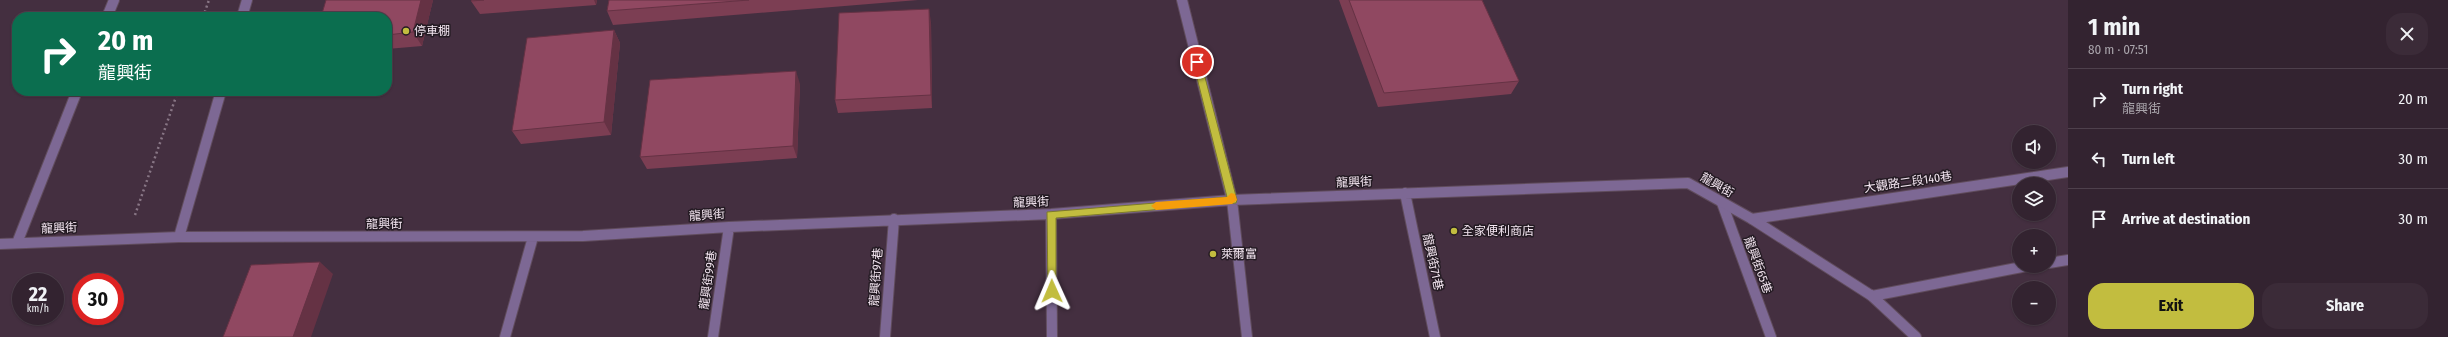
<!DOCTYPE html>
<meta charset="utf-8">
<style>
body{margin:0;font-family:"Fira Sans Condensed","Noto Sans TC",sans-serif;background:#3b2b38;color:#f1f3f6;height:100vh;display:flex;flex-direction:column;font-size:15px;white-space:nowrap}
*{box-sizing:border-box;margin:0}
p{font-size:13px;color:#a9a4ab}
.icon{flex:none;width:22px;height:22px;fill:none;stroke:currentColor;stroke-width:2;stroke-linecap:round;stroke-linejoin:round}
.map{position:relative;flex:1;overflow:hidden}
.sheet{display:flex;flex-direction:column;background:#332330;width:380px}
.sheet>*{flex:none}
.guide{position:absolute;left:12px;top:12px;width:380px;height:84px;border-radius:16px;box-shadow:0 1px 3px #0004,0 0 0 1px #4e404c;background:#0b6e4f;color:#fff;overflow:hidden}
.tools{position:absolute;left:2012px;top:125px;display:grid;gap:8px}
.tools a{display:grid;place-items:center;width:44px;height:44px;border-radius:50%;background:#332330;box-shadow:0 1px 3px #0004,0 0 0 1px #4e404c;font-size:20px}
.speed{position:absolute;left:12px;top:273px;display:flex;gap:8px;font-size:20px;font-weight:700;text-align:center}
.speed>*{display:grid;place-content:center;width:52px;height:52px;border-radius:50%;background:#332330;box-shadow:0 1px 3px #0004,0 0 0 1px #4e404c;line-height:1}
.speed small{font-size:10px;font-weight:400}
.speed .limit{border:6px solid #d22;background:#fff;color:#111}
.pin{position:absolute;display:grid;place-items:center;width:34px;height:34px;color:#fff;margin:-17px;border:2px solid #fff;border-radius:50%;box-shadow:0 1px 4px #0007}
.me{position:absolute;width:44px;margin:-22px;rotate:359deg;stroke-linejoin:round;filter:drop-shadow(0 0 3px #0008)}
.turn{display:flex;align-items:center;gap:14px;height:84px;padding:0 20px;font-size:18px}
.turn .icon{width:52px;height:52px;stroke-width:2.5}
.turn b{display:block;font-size:28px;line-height:34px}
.round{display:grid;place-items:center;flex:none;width:42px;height:42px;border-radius:16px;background:#3b2b38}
.overview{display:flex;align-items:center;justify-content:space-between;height:68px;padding:0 20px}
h1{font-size:24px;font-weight:700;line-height:30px}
.cta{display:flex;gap:8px;margin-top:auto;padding:8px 20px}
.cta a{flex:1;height:46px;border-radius:16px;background:#c2bd3f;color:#111;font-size:16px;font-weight:700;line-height:46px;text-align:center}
.cta a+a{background:#3b2b38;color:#f1f3f6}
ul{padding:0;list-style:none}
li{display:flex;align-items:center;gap:12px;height:60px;padding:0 20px;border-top:1px solid #4e404c}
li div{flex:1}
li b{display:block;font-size:15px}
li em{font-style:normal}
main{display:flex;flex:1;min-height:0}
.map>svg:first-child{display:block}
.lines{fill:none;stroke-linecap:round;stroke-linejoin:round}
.service-casing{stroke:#604c5c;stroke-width:12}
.minor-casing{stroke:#604c5c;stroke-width:12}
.path{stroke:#887685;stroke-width:2.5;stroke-dasharray:2 3;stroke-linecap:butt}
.service{stroke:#7d6894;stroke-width:10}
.minor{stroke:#7d6894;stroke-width:10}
.wall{fill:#7c3e53}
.shaded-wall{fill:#653244}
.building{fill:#904861;stroke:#653244}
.route{fill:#c2bd3f;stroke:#7e7b29}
.slow{fill:#f59e0b}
.poi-dot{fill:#c2bd3f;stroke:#241b23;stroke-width:1.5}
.labels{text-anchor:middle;stroke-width:3;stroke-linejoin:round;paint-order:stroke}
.poi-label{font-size:12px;fill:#f5e7f2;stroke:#241b23;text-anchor:start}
.street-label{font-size:12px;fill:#f5e7f2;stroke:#241b23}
</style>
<main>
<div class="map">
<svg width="2068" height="337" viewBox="0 0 2068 337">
<rect width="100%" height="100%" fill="#442f40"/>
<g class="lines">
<g class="service-casing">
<path id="service" d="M1722,203L1771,337
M1752,219L2068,172
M1872,296L1916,337"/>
</g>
<g class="minor-casing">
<path id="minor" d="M1182,0L1232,200L1247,337
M107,17L114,0
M242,17L247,0
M1405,193L1435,337
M1051,214L1052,337
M179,237L221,91
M17,243L77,91
M0,244L179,237L583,236L729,227L1051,214L1232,200L1688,183L1752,219L1872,296L2027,266
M2049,263L2068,260
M505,337L533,237
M713,337L729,227
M885,337L894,219"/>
</g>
<path class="path" d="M203,17L209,0
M135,215L178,91"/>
<use href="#service" class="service"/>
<use href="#minor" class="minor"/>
</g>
<path class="wall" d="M433,0L422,46L387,49V17Z
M472,0H597L596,5L480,14L471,1Z
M609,0H918L613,25L607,11Z
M1339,0H1482L1519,81L1511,94L1378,107Z
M931,22L932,108L838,113L835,100Z
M614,30L620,43L611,135L521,144L512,131Z
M800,84L797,158L647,169L640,157Z"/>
<path class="shaded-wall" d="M421,0H433L422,46L413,32Z
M594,0H597L596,5Z
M929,9L931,22L932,108L931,95Z
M614,30L620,43L611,135L604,122Z
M796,71L800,84L797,158L793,146Z
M320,262L333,274L311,337H293Z"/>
<path class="building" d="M326,0H421L413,32L387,35V17H321Z
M472,0H484L471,1Z
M609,0H749L607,11Z
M1349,0H1482L1519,81L1384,93Z
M929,9L931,95L835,100L839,13Z
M614,30L604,122L512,131L527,38Z
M796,71L793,146L640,157L650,80Z
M320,262L293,337H223L251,265Z"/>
<path class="route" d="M1197,58L1201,62L1237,200L1236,203L1056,218V291L1052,295L1048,294L1047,212L1227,197L1193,62Z"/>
<path class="slow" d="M1231,193L1235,194L1237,200L1232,204L1156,210L1151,206L1156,202L1227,197Z"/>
<g class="poi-dot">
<circle cx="406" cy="31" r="4"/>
<circle cx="1454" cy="231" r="4"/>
<circle cx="1213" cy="254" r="4"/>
</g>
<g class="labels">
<g class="poi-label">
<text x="414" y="35">停車棚</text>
<text x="1462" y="235">全家便利商店</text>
<text x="1221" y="258">萊爾富</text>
</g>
<g class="street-label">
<text transform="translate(1354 182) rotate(-2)" y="4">龍興街</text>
<text transform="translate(1908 182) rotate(-8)" y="4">大觀路二段140巷</text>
<text transform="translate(1717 185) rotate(30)" y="4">龍興街</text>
<text transform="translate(1031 202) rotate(-2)" y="4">龍興街</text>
<text transform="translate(707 215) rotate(-4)" y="4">龍興街</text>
<text x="384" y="228">龍興街</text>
<text transform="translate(59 228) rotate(-2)" y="4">龍興街</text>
<text transform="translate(1433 262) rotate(78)" y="4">龍興街71巷</text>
<text transform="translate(1758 265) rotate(70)" y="4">龍興街65巷</text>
<text transform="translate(876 277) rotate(-86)" y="4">龍興街97巷</text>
<text transform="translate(708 280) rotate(-82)" y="4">龍興街99巷</text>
</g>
</g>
</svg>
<div class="tools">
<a><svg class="icon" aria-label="sound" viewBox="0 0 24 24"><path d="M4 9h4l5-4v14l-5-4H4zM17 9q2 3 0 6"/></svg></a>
<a><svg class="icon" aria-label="layers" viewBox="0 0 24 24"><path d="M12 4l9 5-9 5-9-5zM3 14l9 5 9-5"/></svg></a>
<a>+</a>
<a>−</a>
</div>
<div class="speed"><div>22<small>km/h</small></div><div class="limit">30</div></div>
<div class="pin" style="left:1197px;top:62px;background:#d93025"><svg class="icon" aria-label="arrive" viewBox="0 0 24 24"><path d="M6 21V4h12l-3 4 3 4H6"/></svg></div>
<svg class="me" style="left:1052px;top:291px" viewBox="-20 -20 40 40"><path d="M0-17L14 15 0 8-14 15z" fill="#c2bd3f" stroke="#fff" stroke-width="4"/></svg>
<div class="guide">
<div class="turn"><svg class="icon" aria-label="right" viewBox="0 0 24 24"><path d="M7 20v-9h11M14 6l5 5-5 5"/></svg><div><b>20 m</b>龍興街</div></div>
</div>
</div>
<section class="sheet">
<div class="overview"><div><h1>1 min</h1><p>80 m · 07:51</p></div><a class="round"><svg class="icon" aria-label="close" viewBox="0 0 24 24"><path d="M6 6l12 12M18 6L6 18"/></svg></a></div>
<ul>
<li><svg class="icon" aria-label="right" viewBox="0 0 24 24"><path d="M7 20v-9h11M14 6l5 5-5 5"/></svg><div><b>Turn right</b><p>龍興街</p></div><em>20 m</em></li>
<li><svg class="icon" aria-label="left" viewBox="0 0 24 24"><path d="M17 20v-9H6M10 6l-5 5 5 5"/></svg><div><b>Turn left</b></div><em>30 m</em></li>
<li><svg class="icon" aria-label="arrive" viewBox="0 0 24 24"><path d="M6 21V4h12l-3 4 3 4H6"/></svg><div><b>Arrive at destination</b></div><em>30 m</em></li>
</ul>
<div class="cta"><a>Exit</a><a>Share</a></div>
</section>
</main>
